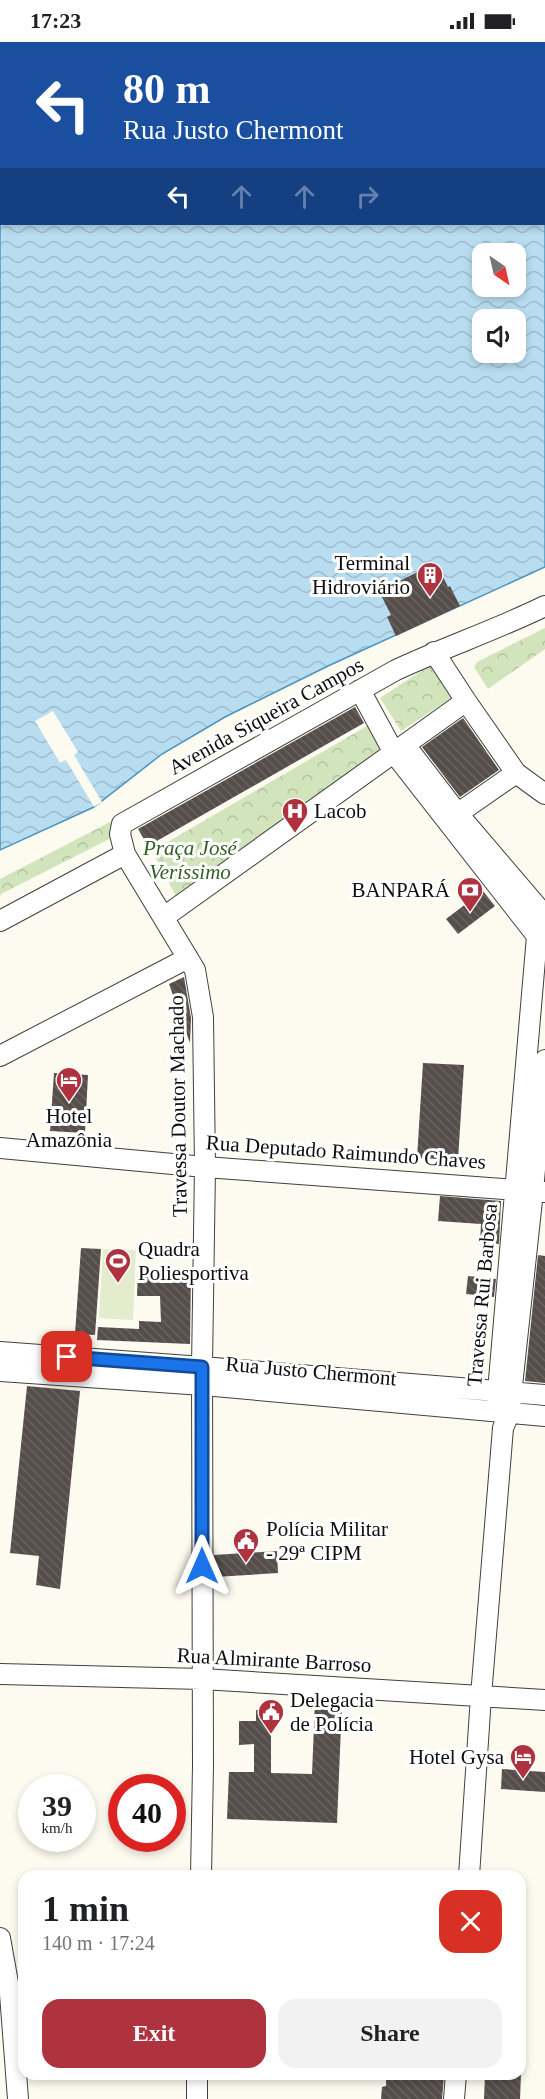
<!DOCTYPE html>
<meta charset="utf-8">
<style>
body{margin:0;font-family:Georgia,serif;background:#f2f2f2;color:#202124;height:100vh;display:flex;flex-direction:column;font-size:22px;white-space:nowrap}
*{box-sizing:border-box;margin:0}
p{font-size:20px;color:#757577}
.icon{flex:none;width:33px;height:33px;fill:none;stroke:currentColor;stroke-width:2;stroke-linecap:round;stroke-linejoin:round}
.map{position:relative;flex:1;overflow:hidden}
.panel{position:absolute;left:18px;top:1828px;width:508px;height:210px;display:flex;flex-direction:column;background:#fff;border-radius:18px;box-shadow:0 3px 9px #0003}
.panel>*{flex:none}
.banner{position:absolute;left:0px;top:0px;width:546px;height:183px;box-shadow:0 3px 9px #0003;background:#1a4fa0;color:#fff;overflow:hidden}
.needle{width:39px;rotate:146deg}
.controls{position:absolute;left:472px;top:201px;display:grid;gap:12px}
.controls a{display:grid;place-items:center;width:54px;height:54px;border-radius:12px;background:#fff;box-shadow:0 3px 9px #0003;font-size:30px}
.speed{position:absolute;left:18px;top:1732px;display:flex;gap:12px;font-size:30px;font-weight:700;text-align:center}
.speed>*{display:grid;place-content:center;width:78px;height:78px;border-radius:50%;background:#fff;box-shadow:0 3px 9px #0003;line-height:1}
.speed small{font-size:15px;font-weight:400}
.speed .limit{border:9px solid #d22;background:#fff;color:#111}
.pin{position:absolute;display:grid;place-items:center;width:51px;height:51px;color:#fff;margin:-26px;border-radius:12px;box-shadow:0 3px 9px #0006}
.me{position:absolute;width:66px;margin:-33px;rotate:0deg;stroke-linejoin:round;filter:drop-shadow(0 0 4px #0008)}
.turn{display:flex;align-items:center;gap:21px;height:126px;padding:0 24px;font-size:27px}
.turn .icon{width:78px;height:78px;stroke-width:2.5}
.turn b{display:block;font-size:42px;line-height:51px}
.lanes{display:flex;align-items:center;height:57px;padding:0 24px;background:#0003;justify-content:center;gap:30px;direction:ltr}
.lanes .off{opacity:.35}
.round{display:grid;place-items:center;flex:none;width:63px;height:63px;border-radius:18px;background:#f2f2f2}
.head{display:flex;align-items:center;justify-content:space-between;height:102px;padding:0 24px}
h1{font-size:36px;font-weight:800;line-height:45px}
.cta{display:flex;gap:12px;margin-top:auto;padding:12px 24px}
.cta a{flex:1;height:69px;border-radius:18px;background:#af333e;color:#fff;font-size:24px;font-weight:800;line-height:69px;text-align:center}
.cta a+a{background:#f2f2f2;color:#202124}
.status{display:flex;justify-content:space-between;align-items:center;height:42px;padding:0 30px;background:#fff;direction:ltr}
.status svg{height:16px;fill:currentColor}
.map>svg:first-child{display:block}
.park{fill:url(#park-crowns)}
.pitch{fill:#e3edcd}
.water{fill:url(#water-waves);stroke:#4794bf;stroke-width:1.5;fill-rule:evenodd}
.pier{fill:#fdfaef}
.building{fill:url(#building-back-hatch)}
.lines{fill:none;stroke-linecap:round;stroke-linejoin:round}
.minor-casing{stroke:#404040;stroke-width:22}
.minor{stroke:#fff;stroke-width:20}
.route-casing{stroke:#114b97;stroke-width:15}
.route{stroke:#1a73e8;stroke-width:10}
.labels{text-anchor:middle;stroke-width:6;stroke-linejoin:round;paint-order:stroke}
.poi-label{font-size:21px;fill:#0d0d0d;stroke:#fff;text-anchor:start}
.street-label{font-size:21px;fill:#0d0d0d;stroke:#fff}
.park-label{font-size:21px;font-style:italic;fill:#325e24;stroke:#fff}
</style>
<div class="status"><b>17:23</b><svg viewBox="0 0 49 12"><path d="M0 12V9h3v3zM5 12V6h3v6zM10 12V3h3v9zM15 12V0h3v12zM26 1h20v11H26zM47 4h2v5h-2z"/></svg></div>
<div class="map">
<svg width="545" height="2057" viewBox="0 0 545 2057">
<defs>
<pattern id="park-crowns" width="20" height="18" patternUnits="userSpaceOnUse" patternTransform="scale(1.5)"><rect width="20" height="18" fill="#d2e4bc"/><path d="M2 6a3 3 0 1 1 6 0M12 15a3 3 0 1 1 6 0" fill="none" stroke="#b3c2a0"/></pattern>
<pattern id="water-waves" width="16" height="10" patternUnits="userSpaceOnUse" patternTransform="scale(1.5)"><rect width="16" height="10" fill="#b9ddf0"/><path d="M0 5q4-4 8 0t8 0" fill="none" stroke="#9ebccd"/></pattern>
<pattern id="building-back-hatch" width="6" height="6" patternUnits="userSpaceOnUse" patternTransform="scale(1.5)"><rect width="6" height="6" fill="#554e4b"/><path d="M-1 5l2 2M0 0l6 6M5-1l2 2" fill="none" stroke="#686360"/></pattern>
</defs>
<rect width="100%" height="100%" fill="#fdfaef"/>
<path class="park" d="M545,586V607L488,647L474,625L477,620Z
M435,620L456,653L401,689L380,656Z
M372,681L386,704L186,854L180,855L176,854L152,809Z
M110,780L117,793L1,852L0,855V837Z"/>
<path class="pitch" d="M103,1207L136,1208L133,1278L99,1276Z"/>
<path class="water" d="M0,0H545V525L328,624L225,675L162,712L94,765L0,808ZM2,2H544V182H2ZM483,212H516V244H483ZM483,278H516V310H483Z"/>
<path class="pier" d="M53,669L78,710L74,713L102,760L94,765L66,718L60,721L35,679Z"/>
<path class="building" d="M436,521L448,545L450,544L460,564L396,594L387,575L391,573L379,549Z
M355,665L364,681L148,804L138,787Z
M463,676L499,728L460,755L422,705Z
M483,849L495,864L458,892L446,877Z
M184,935L191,976L190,1001L169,942Z
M423,1021L464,1023L458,1118L417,1116Z
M54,1031L88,1033L85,1091L50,1089Z
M440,1154L501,1159L499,1202L480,1201L481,1182L438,1179Z
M81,1206L101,1207L95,1293L75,1292Z
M538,1213L545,1214V1341L525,1339Z
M138,1228L191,1229L190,1302L97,1298L98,1285L139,1287V1279L161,1280L160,1254H137Z
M468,1234L496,1237L494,1255L466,1252Z
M27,1344L80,1349L60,1547L36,1543L39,1514L10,1511Z
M277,1509L278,1531L215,1535L214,1513Z
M315,1659L342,1660L337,1781L227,1777L229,1730H254V1702L239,1703V1679H256V1668H271V1731L312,1732Z
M502,1727L545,1730V1750L501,1747Z
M396,2032L444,2034L442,2057H381L382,2045L386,2044V2034Z
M485,2032H521L520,2057H484Z"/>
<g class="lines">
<g class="minor-casing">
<path id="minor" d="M434,610L466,659L516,731L545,752
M360,648L394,711L537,894L545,898
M405,703L458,772L545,874
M447,779L516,731
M164,875L466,659
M0,879L125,812
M0,1014L188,916
M0,1106L205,1125L545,1150
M0,1310L202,1325L545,1353
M0,1329L203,1343L545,1374
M497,1361L537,894L542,872
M0,1632L202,1637L545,1658
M201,1834L203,1724L202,1325L205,1125L203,975L195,928L125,812L120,792L122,782L396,628C445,605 496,588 545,564
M469,1834L481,1654L503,1386L509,1372L533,1149L545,1018
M0,1896L10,1952L18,2057
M197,2057V2032
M454,2057L456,2032"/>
</g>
<use href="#minor" class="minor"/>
</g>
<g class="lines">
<g class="route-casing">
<path id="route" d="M67,1315L202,1325V1524"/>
</g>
<use href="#route" class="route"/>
</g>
<defs>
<g id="building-pin" transform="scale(1.35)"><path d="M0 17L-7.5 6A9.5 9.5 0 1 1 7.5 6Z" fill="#af333e" stroke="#fff"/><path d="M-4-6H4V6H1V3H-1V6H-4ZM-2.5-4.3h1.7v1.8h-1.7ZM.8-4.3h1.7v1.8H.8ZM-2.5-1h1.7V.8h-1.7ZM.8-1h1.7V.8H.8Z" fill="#fff"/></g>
<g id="hospital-pin" transform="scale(1.35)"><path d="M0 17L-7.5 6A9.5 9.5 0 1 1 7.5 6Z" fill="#af333e" stroke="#fff"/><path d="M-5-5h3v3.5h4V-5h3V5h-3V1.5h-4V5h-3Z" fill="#fff"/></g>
<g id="bank-pin" transform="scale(1.35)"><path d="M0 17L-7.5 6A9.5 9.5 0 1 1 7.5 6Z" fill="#af333e" stroke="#fff"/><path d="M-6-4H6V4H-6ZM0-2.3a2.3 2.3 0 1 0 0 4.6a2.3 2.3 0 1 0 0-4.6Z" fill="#fff"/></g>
<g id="hotel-pin" transform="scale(1.35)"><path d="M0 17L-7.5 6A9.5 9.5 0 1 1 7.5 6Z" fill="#af333e" stroke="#fff"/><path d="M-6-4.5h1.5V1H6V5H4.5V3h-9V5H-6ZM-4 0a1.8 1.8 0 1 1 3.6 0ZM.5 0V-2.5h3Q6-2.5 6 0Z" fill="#fff"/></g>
<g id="stadium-pin" transform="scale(1.35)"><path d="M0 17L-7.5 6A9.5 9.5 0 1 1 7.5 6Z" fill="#af333e" stroke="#fff"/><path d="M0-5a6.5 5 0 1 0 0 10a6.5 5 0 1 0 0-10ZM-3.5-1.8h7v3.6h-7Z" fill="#fff"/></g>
<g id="civic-pin" transform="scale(1.35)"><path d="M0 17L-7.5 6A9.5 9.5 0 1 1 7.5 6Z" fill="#af333e" stroke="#fff"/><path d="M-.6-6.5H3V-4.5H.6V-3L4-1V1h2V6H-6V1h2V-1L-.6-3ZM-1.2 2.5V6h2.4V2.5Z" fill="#fff"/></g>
</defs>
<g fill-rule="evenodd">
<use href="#building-pin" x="430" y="533"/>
<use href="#hospital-pin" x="295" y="769"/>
<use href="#bank-pin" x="470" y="848"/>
<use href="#hotel-pin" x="69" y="1038"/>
<use href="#stadium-pin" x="118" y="1219"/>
<use href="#civic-pin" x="246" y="1499"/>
<use href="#civic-pin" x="271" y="1670"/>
<use href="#hotel-pin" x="523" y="1715"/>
</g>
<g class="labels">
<g class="poi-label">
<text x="410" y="528" text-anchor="end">Terminal<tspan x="410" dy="24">Hidroviário</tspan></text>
<text x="314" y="776">Lacob</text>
<text x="450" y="855" text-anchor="end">BANPARÁ</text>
<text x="69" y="1081" text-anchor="middle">Hotel<tspan x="69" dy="24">Amazônia</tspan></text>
<text x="138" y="1214">Quadra<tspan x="138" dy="24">Poliesportiva</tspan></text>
<text x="266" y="1494">Polícia Militar<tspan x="266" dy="24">- 29ª CIPM</tspan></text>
<text x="290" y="1665">Delegacia<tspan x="290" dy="24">de Polícia</tspan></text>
<text x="504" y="1722" text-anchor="end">Hotel Gysa</text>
</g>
<g class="street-label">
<text transform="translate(266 674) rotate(-29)" y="7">Avenida Siqueira Campos</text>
<text transform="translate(178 1064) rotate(-91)" y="7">Travessa Doutor Machado</text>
<text transform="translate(346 1110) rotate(4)" y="7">Rua Deputado Raimundo Chaves</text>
<text transform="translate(482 1253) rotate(-85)" y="7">Travessa Rui Barbosa</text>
<text transform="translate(311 1329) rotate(5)" y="7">Rua Justo Chermont</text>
<text transform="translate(274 1618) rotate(3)" y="7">Rua Almirante Barroso</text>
</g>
<g class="park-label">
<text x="190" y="813">Praça José<tspan x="190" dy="24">Veríssimo</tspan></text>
</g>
</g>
</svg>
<div class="controls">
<a><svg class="needle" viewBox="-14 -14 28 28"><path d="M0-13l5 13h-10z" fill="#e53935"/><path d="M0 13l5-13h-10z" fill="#757577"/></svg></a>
<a><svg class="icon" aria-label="sound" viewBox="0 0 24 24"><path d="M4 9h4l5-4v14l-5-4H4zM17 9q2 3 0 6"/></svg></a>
</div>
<div class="speed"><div>39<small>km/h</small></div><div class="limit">40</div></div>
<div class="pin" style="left:67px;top:1315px;background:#d93025"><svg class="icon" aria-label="arrive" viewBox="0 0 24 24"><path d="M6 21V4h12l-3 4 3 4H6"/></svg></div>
<svg class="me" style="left:202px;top:1524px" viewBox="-20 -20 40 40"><path d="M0-17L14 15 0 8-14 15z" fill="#1a73e8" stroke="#fff" stroke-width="4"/></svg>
<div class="banner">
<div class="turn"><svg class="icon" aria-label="left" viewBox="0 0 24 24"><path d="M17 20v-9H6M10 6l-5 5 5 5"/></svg><div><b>80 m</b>Rua Justo Chermont</div></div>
<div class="lanes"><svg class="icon" aria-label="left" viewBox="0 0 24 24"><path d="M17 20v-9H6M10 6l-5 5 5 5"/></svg><svg class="icon off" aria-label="ahead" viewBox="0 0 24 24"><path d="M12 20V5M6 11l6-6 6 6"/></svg><svg class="icon off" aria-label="ahead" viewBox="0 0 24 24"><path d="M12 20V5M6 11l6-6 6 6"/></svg><svg class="icon off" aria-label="right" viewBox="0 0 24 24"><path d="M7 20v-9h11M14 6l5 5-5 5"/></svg></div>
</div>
<section class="panel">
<div class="head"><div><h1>1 min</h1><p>140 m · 17:24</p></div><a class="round" style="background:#d93025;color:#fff"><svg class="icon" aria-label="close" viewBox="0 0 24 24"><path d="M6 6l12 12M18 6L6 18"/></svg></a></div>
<div class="cta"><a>Exit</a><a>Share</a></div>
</section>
</div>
